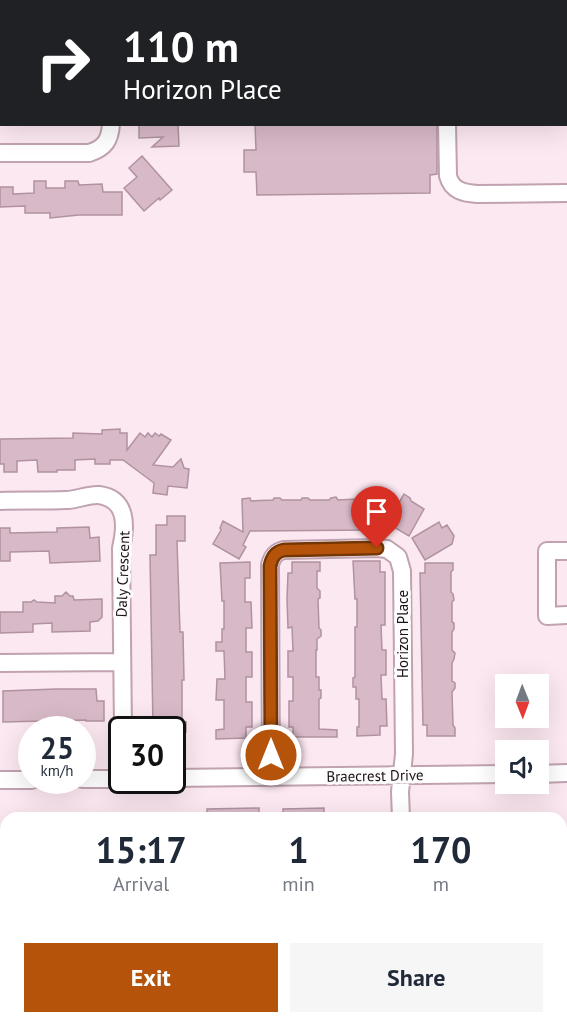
<!DOCTYPE html>
<style>
body{margin:0;font-family:"PT Sans",sans-serif;background:#f6f6f7;color:#1f2937;height:100vh;display:flex;flex-direction:column;font-size:22px;white-space:nowrap}
*{box-sizing:border-box;margin:0}
p{font-size:20px;color:#747a83}
.icon{flex:none;width:33px;height:33px;fill:none;stroke:currentColor;stroke-width:2;stroke-linecap:round;stroke-linejoin:round}
.map{position:relative;flex:1;overflow:hidden}
.drawer{position:absolute;left:0px;top:812px;width:567px;height:212px;display:flex;flex-direction:column;background:#fff;border-radius:18px 18px 0 0;box-shadow:0 6px 24px #0002}
.drawer>*{flex:none}
.hud{position:absolute;left:0px;top:0px;width:567px;height:126px;box-shadow:0 6px 24px #0002;background:#202124;color:#fff;overflow:hidden}
.needle{width:39px;rotate:179deg}
.fabs{position:absolute;left:495px;top:674px;display:grid;gap:12px}
.fabs a{display:grid;place-items:center;width:54px;height:54px;border-radius:0px;background:#fff;box-shadow:0 6px 24px #0002;font-size:30px}
.speed{position:absolute;left:18px;top:716px;display:flex;gap:12px;font-size:30px;font-weight:700;text-align:center}
.speed>*{display:grid;place-content:center;width:78px;height:78px;border-radius:50%;background:#fff;box-shadow:0 6px 24px #0002;line-height:1}
.speed small{font-size:15px;font-weight:400}
.speed .limit{border:3px solid #111;border-radius:9px;background:#fff;color:#111}
.pin{position:absolute;display:grid;place-items:center;width:51px;height:51px;color:#fff;margin:-62px -26px;border-radius:50% 50% 50% 0;rotate:-45deg;box-shadow:0 0 6px #0007}
.pin .icon{rotate:45deg}
.me{position:absolute;width:66px;margin:-33px;rotate:0deg;stroke-linejoin:round;filter:drop-shadow(0 0 4px #0008)}
.turn{display:flex;align-items:center;gap:21px;height:126px;padding:0 24px;font-size:27px}
.turn .icon{width:78px;height:78px;stroke-width:2.5}
.turn b{display:block;font-size:42px;line-height:51px}
.eta{display:flex;justify-content:space-evenly;align-items:center;height:102px;text-align:center}
.eta b{font-size:36px;font-weight:800;line-height:42px}
.primary-button{display:flex;gap:12px;margin-top:auto;padding:12px 24px}
.primary-button a{flex:1;height:69px;border-radius:0px;background:#b45309;color:#fff;font-size:24px;font-weight:800;line-height:69px;text-align:center}
.primary-button a+a{background:#f6f6f7;color:#1f2937}
.map>svg:first-child{display:block}
.green{fill:#fbd1e5}
.building{fill:#d8b9c7;stroke:#b092a0;stroke-width:1.5}
.lines{fill:none;stroke-linecap:round;stroke-linejoin:round}
.minor-casing{stroke:#c0a2b0;stroke-width:20}
.minor{stroke:#fff;stroke-width:16}
.route-casing{stroke:#753606;stroke-width:15}
.route{stroke:#b45309;stroke-width:10}
.labels{text-anchor:middle;stroke-width:6;stroke-linejoin:round;paint-order:stroke}
.street-label{font-size:15px;fill:#1b1016;stroke:#fcfcfc}
</style>
<div class="map">
<svg width="567" height="1022" viewBox="0 0 567 1022">
<rect width="100%" height="100%" fill="#fce8f1"/>
<path class="green" d="M567,957V1022H474L478,1017H561V960Z"/>
<path class="building" d="M139,124H178L179,146L152,147L163,137L139,138Z
M255,124H437V174L430,175V193L257,195L256,172H244V150H256Z
M142,156L172,190L160,200L159,198L144,211L124,188L137,177L129,168Z
M34,181H46V188H65V181H78L79,185L102,184L103,192H122V215H79L50,218V213H25V206L0,207V187H13V194L34,193Z
M120,429V433H127V450L140,433L145,437L148,433L152,437L155,433L159,436L161,434L171,440L153,465L173,467L181,459L184,468L189,469L187,488L168,486L167,495L153,493L154,483L123,460H110V464H95V459L75,460V470H57V472H38L37,460L17,461V472H4V464H0V439L73,438V433L102,434V430Z
M404,494L410,498L411,501L424,509L409,536L387,523Z
M375,496H382V525H371L372,530L250,531L243,545L246,547L239,559L213,544L221,530L220,528L223,521L243,532L242,499L250,498L251,501L273,500L274,498H280L282,500H301L302,498H308L310,500H329L331,498L336,497L338,500L357,499H372Z
M167,516H185V541H177L180,632H183L184,680H182V722H186V732H172V729L153,727L150,555H156V525H167Z
M439,522L442,528L447,525L454,536L452,544L425,560L412,538Z
M89,527L90,538L99,537L100,561L50,563L49,551L10,552V561H0V528H10V533L57,532V528Z
M353,561H380V572H385V625H381L382,650H386V675H381L382,699H386L387,726H380V735L357,736V727H359V699H356V687H353V678L355,677V627H357V599H355Z
M250,562V578H245V602H251L252,628H246V652H252V677H246V702H252V727H246V738L216,739V730L224,729V700H216L217,679H225L224,651H216V642H222V629H224V601H222L220,563Z
M292,562H320V571H317V588L320,591V598L318,599L319,628L321,630V636L317,639V650H316V677H319V690H321V698L319,699V729L337,730V737H293V727H289V701H293V677H288V651H293L292,627L288,628L287,599L288,573H292Z
M425,563H453V570L451,572V592L453,594L454,600L452,602V622L454,623V629L452,632V650L455,653L454,659L452,663V681L455,683V688L452,692L453,725L455,728V736H427V725H423L420,573H425Z
M66,592L70,596H73L74,600L102,599V617L98,621L90,622V631L52,632V623L33,624V632L0,633V612H23V602H31L34,600L37,602L55,603V596H62Z
M56,689H96L97,701H104V721H86V720L3,722V691Z
M259,808V818H207V809Z
M324,808V818H283V809Z"/>
<g class="lines">
<g class="minor-casing">
<path id="minor" d="M108,0V2
M445,0V2
M447,124L448,176C452,191 464,193 477,194L567,193
M0,153H89C105,148 110,140 111,124
M0,501C22,500 44,501 66,500C77,500 89,494 99,495C128,499 126,527 121,548L123,729
M567,551H547V616L567,615
M0,663L122,662
M538,774L567,773
M271,777L270,565C272,557 275,552 284,550L377,548L387,549L398,557L402,571L404,754L400,792L401,818
M172,778L506,774
M82,779H122
M0,780H32
M561,870L566,868"/>
</g>
<use href="#minor" class="minor"/>
</g>
<g class="lines">
<g class="route-casing">
<path id="route" d="M271,755L270,566C272,557 275,552 284,550L377,548"/>
</g>
<use href="#route" class="route"/>
</g>
<g class="labels">
<g class="street-label">
<text transform="translate(123 574) rotate(-88)" y="5">Daly Crescent</text>
<text transform="translate(403 634) rotate(-90)" y="5">Horizon Place</text>
<text transform="translate(375 776) rotate(-1)" y="5">Braecrest Drive</text>
</g>
</g>
</svg>
<div class="fabs">
<a><svg class="needle" viewBox="-14 -14 28 28"><path d="M0-13l5 13h-10z" fill="#e53935"/><path d="M0 13l5-13h-10z" fill="#747a83"/></svg></a>
<a><svg class="icon" aria-label="sound" viewBox="0 0 24 24"><path d="M4 9h4l5-4v14l-5-4H4zM17 9q2 3 0 6"/></svg></a>
</div>
<div class="speed"><div>25<small>km/h</small></div><div class="limit">30</div></div>
<div class="pin" style="left:377px;top:548px;background:#d93025"><svg class="icon" aria-label="arrive" viewBox="0 0 24 24"><path d="M6 21V4h12l-3 4 3 4H6"/></svg></div>
<svg class="me" style="left:271px;top:755px" viewBox="-20 -20 40 40"><circle r="17" fill="#b45309" stroke="#fff" stroke-width="3"/><path d="M0-11L8 9 0 5-8 9z" fill="#fff"/></svg>
<div class="hud">
<div class="turn"><svg class="icon" aria-label="right" viewBox="0 0 24 24"><path d="M7 20v-9h11M14 6l5 5-5 5"/></svg><div><b>110 m</b>Horizon Place</div></div>
</div>
<section class="drawer">
<div class="eta">
<div><b>15:17</b><p>Arrival</p></div>
<div><b>1</b><p>min</p></div>
<div><b>170</b><p>m</p></div>
</div>
<div class="primary-button"><a>Exit</a><a>Share</a></div>
</section>
</div>
